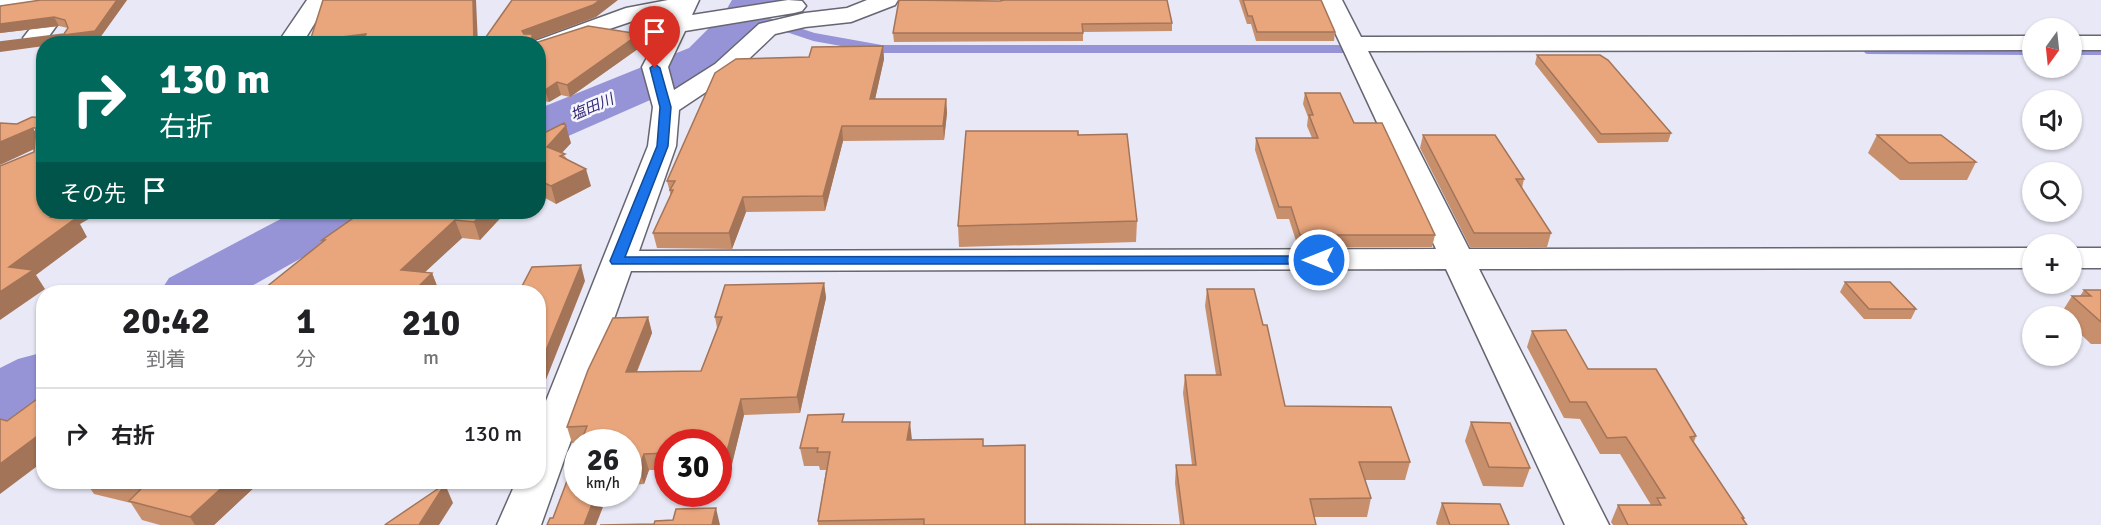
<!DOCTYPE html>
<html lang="ja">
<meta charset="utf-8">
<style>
body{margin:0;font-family:Signika,"Noto Sans JP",sans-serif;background:#f6f6f6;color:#202124;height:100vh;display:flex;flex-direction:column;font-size:22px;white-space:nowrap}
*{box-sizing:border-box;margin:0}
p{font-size:20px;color:#757577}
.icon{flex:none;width:33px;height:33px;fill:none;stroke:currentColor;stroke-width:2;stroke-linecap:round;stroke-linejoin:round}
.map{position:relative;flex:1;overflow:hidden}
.side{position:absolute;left:36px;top:285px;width:510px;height:204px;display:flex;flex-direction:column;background:#fff;border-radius:24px;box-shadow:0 2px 4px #0004}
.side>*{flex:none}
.hud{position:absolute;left:36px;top:36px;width:510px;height:183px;border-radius:24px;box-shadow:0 2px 4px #0004;background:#00695c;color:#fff;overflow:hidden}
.needle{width:39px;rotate:195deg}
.buttons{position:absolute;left:2022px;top:18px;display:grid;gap:12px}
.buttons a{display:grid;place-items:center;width:60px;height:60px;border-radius:50%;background:#fff;box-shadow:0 2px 4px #0004;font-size:30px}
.speed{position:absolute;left:564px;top:429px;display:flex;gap:12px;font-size:30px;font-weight:700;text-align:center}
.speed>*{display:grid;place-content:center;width:78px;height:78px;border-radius:50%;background:#fff;box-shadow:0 2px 4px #0004;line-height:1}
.speed small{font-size:15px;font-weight:400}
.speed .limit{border:9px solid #d22;background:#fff;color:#111}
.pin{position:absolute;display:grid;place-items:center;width:51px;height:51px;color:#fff;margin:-62px -26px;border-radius:50% 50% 50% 0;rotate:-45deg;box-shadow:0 0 6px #0007}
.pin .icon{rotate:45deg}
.me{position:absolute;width:66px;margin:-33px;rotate:270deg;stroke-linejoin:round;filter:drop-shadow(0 0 4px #0008)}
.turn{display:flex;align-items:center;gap:21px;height:126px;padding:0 24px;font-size:27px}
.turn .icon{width:78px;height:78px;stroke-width:2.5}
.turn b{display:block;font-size:42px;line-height:51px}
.then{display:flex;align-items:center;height:57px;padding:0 24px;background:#0003;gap:12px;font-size:22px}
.eta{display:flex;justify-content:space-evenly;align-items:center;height:102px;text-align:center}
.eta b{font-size:36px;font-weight:700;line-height:42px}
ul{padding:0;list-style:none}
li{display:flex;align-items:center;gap:18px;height:90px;padding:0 24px;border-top:2px solid #e0e0e0}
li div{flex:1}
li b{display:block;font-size:22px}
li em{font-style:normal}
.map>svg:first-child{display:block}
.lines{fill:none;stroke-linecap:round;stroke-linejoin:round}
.stream{stroke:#9694d7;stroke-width:8}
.river{fill:#9694d7;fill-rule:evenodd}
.street-casing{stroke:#666672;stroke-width:3}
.street{fill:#fff;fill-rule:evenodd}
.wall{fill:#c88f6c}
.shaded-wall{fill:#a37458}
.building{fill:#e9a67d;stroke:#a37458;stroke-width:1.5}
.route{fill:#1a73e8;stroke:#114b97;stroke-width:1.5}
.labels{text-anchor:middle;stroke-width:5;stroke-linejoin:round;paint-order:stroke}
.far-water-label{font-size:15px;font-style:italic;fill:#342775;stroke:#f6f6ff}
</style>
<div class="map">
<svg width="2101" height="525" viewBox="0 0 2101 525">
<rect width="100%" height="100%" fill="#e8e8f6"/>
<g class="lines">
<path class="stream" d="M748,15L814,37L881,49H1357
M1868,50L2032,51
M2072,51H2101"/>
<path class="river" d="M732,0H779L764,25L723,68L557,141L538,145V109L689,48L725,12Z
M294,212H369L360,225L241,292H160L169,278Z
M44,352V408L26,418L0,426V368L18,359Z"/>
<g class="street-casing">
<path id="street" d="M0,0H75L44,43L35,45L26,43L23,38L47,7L0,13Z
M307,0H329L302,44H277Z
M668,0H699L692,15L788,0L802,1L806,6L802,11L794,13L685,31L668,67L674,90L715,64L759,24L805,13L847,8L867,0H898L895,5L851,22L805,27L775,34L733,74L679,110L676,146L639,251L1436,249L1320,0H1342L1361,37L2032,36V50L1368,51L1469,249L2032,248V268L1479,269L1609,525H1565L1446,269L631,271L541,525H497L516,482H538V421L648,146L653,107L642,67L670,14L639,19L538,53V44H527L626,8Z
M935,0H1011L1008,5L1000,7L946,8L938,6Z
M2072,36H2101V50H2072Z
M2072,248H2101V268H2072Z"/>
</g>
<use href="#street" class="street"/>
</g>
<path class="wall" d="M41,0H127L99,39L66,44H44L64,34L68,28L59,26L0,33V6Z
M1239,0H1321L1335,32L1334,41H1256L1251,24H1247Z
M1000,1L1172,23V31L1083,32V41L894,42L893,33Z
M596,17L534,40L535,43L639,34L642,46L570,97L561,95L549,102L538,100V44H481Z
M883,46L884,59L875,99H946L947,113L944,140L843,141L825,211L746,212L732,249L657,248L653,233L671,196L667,181L809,57Z
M1537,55L1671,133L1668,142L1598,143L1535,64Z
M1305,93L1354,123L1435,235L1432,247H1298L1289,219H1277L1255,150L1256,138H1312L1307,126L1308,117L1303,104Z
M1078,135L1137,221L1136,242L959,247L958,226Z
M1423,135L1524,179L1522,188L1551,233L1547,247H1470L1420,148Z
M1877,135L1976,162L1967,180H1900L1868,153Z
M538,136L571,143L562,153L591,186L556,204L538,194Z
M362,212H506L480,240L462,238L424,272L432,273L439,291L438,292H260L323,242L322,240Z
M1845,282L1916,309L1911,319H1864L1840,292Z
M824,283L826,298L800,413L744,415L731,468H718V442H668V470H649L644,484L628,485V442L572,443L567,427L648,317L652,333L637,372L701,371L717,328L715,317Z
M1207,289L1285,406L1410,462L1405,480H1365L1371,498L1367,517H1314L1316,525H818V521L826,470H820L819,466H804L800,448L845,422L912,440L983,446L1025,524L1180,525L1175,483L1176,465H1192L1183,393L1185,375H1216L1205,306Z
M2084,290H2101V344H2091L2072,326V316H2061L2060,315L2072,296H2080Z
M1532,331L1588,369L1696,436L1694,442L1744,518V520L1747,525H1613L1611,522L1618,505H1651L1620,454H1600L1580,419L1564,418L1527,347Z
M1471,422L1530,468L1523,487L1483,486L1465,441Z
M86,482H260L214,525H160L142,520L131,503L94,494Z
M373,482H389L386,484Z
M1442,503L1509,525H1437L1436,523Z"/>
<path class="shaded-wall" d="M117,0H127L99,39L66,44H44V46L0,52V43L95,31Z
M473,0H476L478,44H474Z
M600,0H618L596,17L534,40L535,44L525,43L522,31Z
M54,17L59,26L0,33V24Z
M366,34L369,44H311L310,41Z
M639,34L642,46L570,97L567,85Z
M883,46L884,59L872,113L870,99Z
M557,82L561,95L549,102L545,90Z
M946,99L947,113L944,140L943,126Z
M566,126L571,143L552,163L547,147Z
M842,126L843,141L825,211L823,196Z
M33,128L43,145L0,165V142Z
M586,169L591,186L556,204L551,186Z
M743,197L746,212L732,249L729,233Z
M60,212H101L80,224L87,237L36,275L45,289L0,320V292L9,267L51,217Z
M484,212H506L480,240L474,222Z
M455,220L462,238L408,288L401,270Z
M581,265L585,281L538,400V370Z
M432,273L439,291L438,292H413Z
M824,283L826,298L800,413L797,397Z
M648,317L652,333L630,388L626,372Z
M741,399L744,415L731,468L727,451Z
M910,422L912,440H907Z
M44,431V461L0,494V464Z
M644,454L649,470L644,484L639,468Z
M228,482H260L214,525H195L190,517Z
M445,484L453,503L439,525H419Z
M596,494H608L596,525H584Z
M716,508L720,525H712Z"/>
<path class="building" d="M41,0H117L95,31L0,43V42L64,34L68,28L65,20L54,17L0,24V6Z
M323,0H473L474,44H362L366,34L310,41Z
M512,0H600L593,5L522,31L524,34H532V41L535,43L588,26L639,34L567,85L557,82L545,90L538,89V44H481Z
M899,0L1000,1L1004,0H1167L1172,23L1082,24L1083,33H893Z
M1243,0H1321L1335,32H1257L1252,16H1248Z
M883,46L870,99H946L943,126H842L823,196L743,197L729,233H653L673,190H670L675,181H667L715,73L736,59L809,57L812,47Z
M1537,55H1600L1608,60L1671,133L1601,134Z
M1305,93H1340L1354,123H1382L1435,235H1300L1291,207H1279L1256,138H1318L1309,115H1313Z
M32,117L44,118V212H60L51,217L76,218L9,267L33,270L0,292V166L34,152L36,128H33L0,142V123L17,124Z
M564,123L566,126L547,147L565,154L560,156L586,169L551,186L538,180V136Z
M966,131H1078V135L1127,134L1137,221L958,226Z
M1423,135H1495L1524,179H1516L1551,233H1474Z
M1877,135H1941L1976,162L1909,163Z
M362,212H484L474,222L455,220L401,270L432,273L413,292H260L325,240H322Z
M581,265L538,370V292H519L532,267Z
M1845,282H1890L1916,309H1869Z
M824,283L797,397L741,399L727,451L718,452V442H668V453L644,454L639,468H628V442H581L587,426L567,427L588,370L613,318L648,317L626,372L701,371L722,317H715L725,285Z
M1207,289H1254L1263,325H1267L1285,406L1391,407L1410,462H1359L1371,498L1310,499L1316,525H924V519L818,521L830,452H817L818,448H800L808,415L844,414L842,422H910L907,440L983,439V446L1025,445V524L1184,525L1176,465H1196L1185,375H1221Z
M2084,290H2101V322L2072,296H2091Z
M1566,330L1588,369H1656L1696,436L1690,437L1744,518H1742L1747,525H1628L1618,505H1661L1657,498H1665L1626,437L1607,438L1586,402H1570L1532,331Z
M44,394V431L0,464V419L7,421Z
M1471,422L1510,423L1530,468L1489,467Z
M578,452V494H596L584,525H547L550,518H553Z
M110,482H228L190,517L129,501L141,489Z
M445,484L419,525H385L386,524Z
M1442,503L1500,504L1509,525H1450Z
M716,508L712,525H600L654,524L655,521L673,520L676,509Z"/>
<path class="route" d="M655,64L660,68L671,107L668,146L625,257L1319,256L1326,260L1319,264H612L610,261L657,146L660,107L650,68Z"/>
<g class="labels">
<g class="far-water-label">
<text transform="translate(592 107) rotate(-23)" y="5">塩田川</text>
</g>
</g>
</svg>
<div class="buttons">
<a><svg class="needle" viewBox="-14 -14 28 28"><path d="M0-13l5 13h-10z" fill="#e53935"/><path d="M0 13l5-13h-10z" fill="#757577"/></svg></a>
<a><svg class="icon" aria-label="sound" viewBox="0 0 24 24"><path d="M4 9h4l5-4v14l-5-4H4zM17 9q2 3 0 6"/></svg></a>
<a><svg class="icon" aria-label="search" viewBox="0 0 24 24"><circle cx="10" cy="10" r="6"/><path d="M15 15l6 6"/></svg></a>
<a>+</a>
<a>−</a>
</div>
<div class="speed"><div>26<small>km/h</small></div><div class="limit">30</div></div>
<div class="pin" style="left:655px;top:68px;background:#d93025"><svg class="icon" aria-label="arrive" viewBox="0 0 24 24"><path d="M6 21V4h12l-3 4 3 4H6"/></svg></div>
<svg class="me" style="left:1319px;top:260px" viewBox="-20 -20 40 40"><circle r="17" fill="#1a73e8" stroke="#fff" stroke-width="3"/><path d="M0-11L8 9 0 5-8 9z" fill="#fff"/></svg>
<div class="hud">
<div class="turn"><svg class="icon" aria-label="right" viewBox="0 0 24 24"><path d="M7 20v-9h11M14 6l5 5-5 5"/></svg><div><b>130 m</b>右折</div></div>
<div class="then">その先<svg class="icon" aria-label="arrive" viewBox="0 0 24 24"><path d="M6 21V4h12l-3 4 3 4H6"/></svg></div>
</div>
<section class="side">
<div class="eta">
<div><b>20:42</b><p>到着</p></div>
<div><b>1</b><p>分</p></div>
<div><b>210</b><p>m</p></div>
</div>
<ul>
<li><svg class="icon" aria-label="right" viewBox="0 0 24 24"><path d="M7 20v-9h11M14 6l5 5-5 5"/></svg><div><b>右折</b></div><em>130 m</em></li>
</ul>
</section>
</div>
